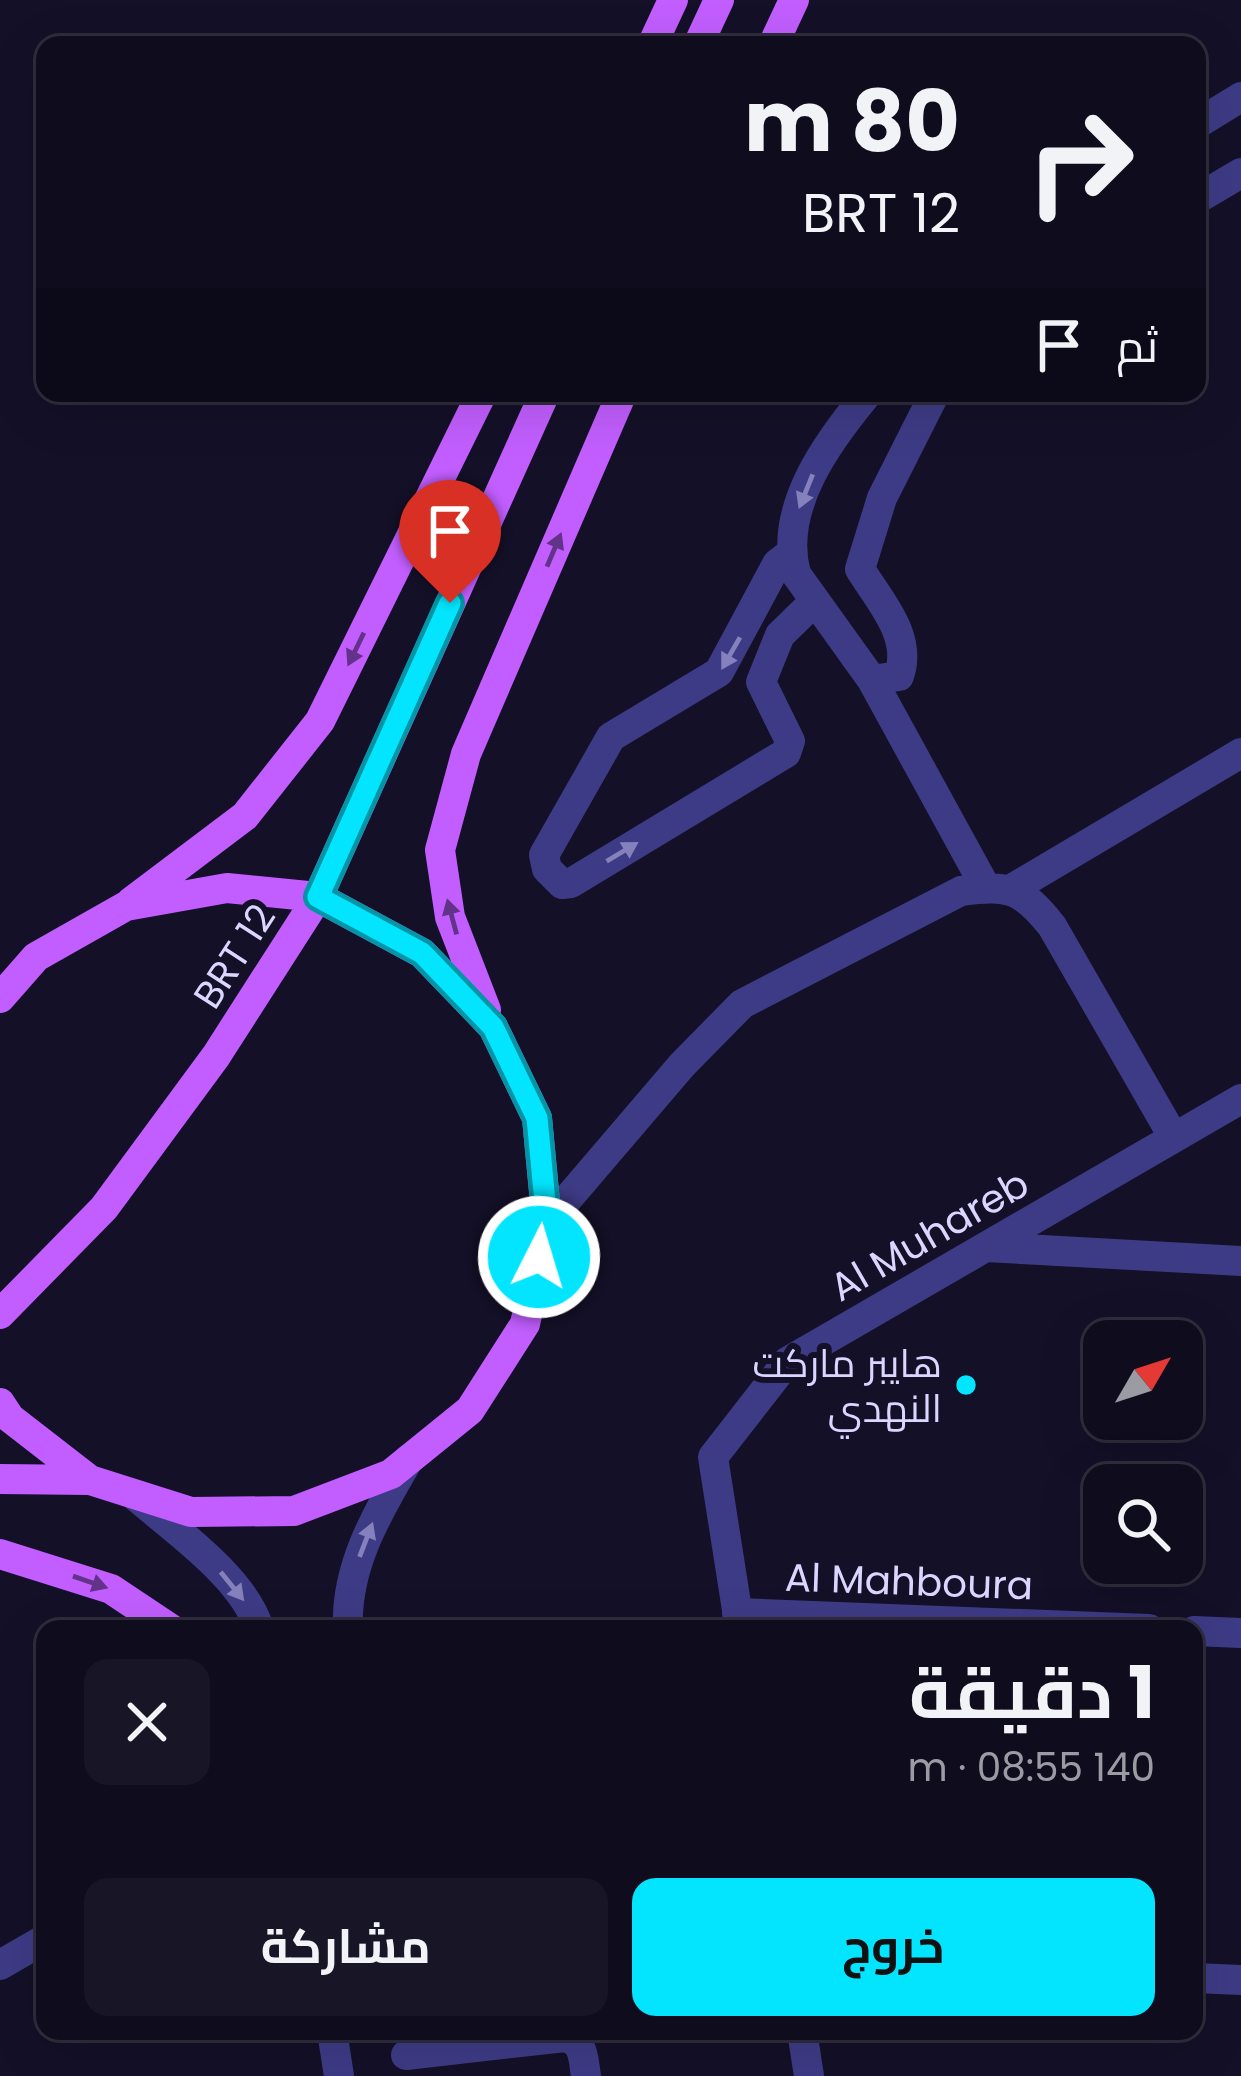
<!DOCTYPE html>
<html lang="ar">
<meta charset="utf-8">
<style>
body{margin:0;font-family:Poppins,Cairo,sans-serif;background:#181527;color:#f1f3f6;direction:rtl;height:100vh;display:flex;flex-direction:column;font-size:45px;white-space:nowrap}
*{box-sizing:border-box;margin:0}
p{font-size:39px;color:#9b9ba4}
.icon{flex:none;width:66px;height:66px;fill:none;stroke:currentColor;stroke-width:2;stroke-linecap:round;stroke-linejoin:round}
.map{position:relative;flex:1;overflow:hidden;direction:ltr}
.sheet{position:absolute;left:36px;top:1620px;width:1167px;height:420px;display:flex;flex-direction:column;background:#0f0c1e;border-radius:24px;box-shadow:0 12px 48px #0002,0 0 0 3px #2f2c3c;direction:rtl}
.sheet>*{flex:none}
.guide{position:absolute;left:36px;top:36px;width:1170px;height:366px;border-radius:24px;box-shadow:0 12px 48px #0002,0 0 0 3px #2f2c3c;direction:rtl;background:#0f0c1e;color:#f1f3f6;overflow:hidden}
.needle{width:78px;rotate:51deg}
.tools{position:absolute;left:1083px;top:1320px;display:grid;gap:24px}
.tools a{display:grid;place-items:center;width:120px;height:120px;border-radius:24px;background:#0f0c1e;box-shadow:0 12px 48px #0002,0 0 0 3px #2f2c3c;font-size:60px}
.pin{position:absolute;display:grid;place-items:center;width:102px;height:102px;color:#fff;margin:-123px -51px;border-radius:50% 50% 50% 0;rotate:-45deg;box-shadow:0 0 12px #0007}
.pin .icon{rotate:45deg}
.me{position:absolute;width:132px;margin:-66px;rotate:5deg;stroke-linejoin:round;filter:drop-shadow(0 0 9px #0008)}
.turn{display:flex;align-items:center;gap:42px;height:252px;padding:0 48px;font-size:54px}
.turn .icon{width:156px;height:156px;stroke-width:2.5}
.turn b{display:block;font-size:84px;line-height:102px}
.then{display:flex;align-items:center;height:114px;padding:0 48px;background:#0003;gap:24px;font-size:45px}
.round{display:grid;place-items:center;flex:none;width:126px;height:126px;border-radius:24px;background:#181527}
.overview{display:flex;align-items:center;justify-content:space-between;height:204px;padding:0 48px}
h1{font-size:72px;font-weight:700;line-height:90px}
.cta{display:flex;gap:24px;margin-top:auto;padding:24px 48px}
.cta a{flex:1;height:138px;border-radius:24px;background:#03e5fe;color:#111;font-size:48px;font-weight:700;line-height:138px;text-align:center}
.cta a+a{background:#181527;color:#f1f3f6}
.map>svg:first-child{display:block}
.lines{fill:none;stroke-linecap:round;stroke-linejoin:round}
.minor{stroke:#3e3b86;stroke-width:30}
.major{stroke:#c25eff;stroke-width:30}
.oneway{fill:#8581bc}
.oneway2{fill:#623389}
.route-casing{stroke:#0295a5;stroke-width:30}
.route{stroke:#03e5fe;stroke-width:21}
.poi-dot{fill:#03e5fe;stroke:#141028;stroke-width:4.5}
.labels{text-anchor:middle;stroke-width:12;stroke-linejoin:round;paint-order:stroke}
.street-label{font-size:39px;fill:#dbd6ff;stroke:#141028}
.poi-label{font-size:39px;fill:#dbd6ff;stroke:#141028;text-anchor:end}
</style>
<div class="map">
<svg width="1241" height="2076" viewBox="0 0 1241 2076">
<rect width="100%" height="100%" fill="#141028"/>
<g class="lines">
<path class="minor" d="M1197,124L1241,97
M1197,199L1241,173
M868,393C828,441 778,508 796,574L872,680L899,676C913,636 880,602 860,569L882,498L935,393
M790,554L777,564L719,672L611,737L544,855L547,869L562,884L571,883L786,753L790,741L761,682L780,635L815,601
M872,680L986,888
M1010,890L1241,753
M547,1223L682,1065L742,1004L961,891C1009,885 1022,888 1052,926L1174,1138
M986,1247L1241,1261
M133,1494C172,1528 245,1578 259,1629
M737,1613L1149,1629
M348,1629C345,1566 378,1512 409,1459
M740,1629L713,1457L787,1362L1241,1099
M1194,1631L1241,1633
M0,1965L45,1939
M1194,1978L1241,1980
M332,2031L339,2076
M802,2031L809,2076
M406,2055L565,2037C585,2042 583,2059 586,2076"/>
<path class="major" d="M652,45L673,0
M698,45L719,0
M773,45L794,0
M131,902L245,816L320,721L482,393
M0,998L36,957L126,906L227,888L318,897L422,953L493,1027L537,1118L547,1223L525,1324L470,1410L391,1474L294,1511L191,1512L90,1480L10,1418L0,1403
M486,1010L450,917L440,850L466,754L622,393
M0,1314L104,1208L216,1056L318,897L545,393
M0,1479L90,1480
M0,1554L111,1589L171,1629"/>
</g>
<defs><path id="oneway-solid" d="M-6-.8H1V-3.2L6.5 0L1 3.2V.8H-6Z" transform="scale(3)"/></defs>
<g class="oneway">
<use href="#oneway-solid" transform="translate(806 491) rotate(112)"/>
<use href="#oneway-solid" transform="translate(731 653) rotate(120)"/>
<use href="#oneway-solid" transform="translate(622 852) rotate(-31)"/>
<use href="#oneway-solid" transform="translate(366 1540) rotate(-69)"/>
<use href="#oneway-solid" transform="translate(232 1586) rotate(51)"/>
</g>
<g class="oneway2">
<use href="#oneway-solid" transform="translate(554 550) rotate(-67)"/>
<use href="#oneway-solid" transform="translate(356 649) rotate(116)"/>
<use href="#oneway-solid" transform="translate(452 917) rotate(-105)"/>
<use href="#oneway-solid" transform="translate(90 1582) rotate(19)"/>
</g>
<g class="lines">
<g class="route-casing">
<path id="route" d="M450,603L318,897L422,953L493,1027L537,1118L547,1223L539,1257"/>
</g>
<use href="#route" class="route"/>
</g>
<circle class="poi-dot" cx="966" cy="1385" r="12"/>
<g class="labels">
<g class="street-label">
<text transform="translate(234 956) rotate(-57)" y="14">BRT 12</text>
<text transform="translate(929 1235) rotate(-30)" y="14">Al Muhareb</text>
<text transform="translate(909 1581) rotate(2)" y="14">Al Mahboura</text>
</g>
<g class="poi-label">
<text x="942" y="1377">هايبر ماركت<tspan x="942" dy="45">النهدي</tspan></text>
</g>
</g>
</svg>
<div class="tools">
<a><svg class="needle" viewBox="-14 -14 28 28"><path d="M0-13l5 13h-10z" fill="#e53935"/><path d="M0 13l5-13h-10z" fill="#9b9ba4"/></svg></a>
<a><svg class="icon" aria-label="search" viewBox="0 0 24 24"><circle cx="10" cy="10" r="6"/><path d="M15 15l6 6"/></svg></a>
</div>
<div class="pin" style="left:450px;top:603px;background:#d93025"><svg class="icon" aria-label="arrive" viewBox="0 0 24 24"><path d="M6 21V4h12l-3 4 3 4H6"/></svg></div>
<svg class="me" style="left:539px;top:1257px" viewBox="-20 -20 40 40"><circle r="17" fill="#03e5fe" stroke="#fff" stroke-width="3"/><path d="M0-11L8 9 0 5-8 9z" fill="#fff"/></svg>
<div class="guide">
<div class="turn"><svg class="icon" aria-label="right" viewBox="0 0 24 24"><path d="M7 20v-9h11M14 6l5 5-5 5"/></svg><div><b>80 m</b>BRT 12</div></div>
<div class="then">ثم<svg class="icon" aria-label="arrive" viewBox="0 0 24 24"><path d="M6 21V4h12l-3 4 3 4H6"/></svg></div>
</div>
<section class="sheet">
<div class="overview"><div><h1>1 دقيقة</h1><p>140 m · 08:55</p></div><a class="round"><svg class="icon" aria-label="close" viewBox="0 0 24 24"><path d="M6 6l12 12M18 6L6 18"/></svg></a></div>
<div class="cta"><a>خروج</a><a>مشاركة</a></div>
</section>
</div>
